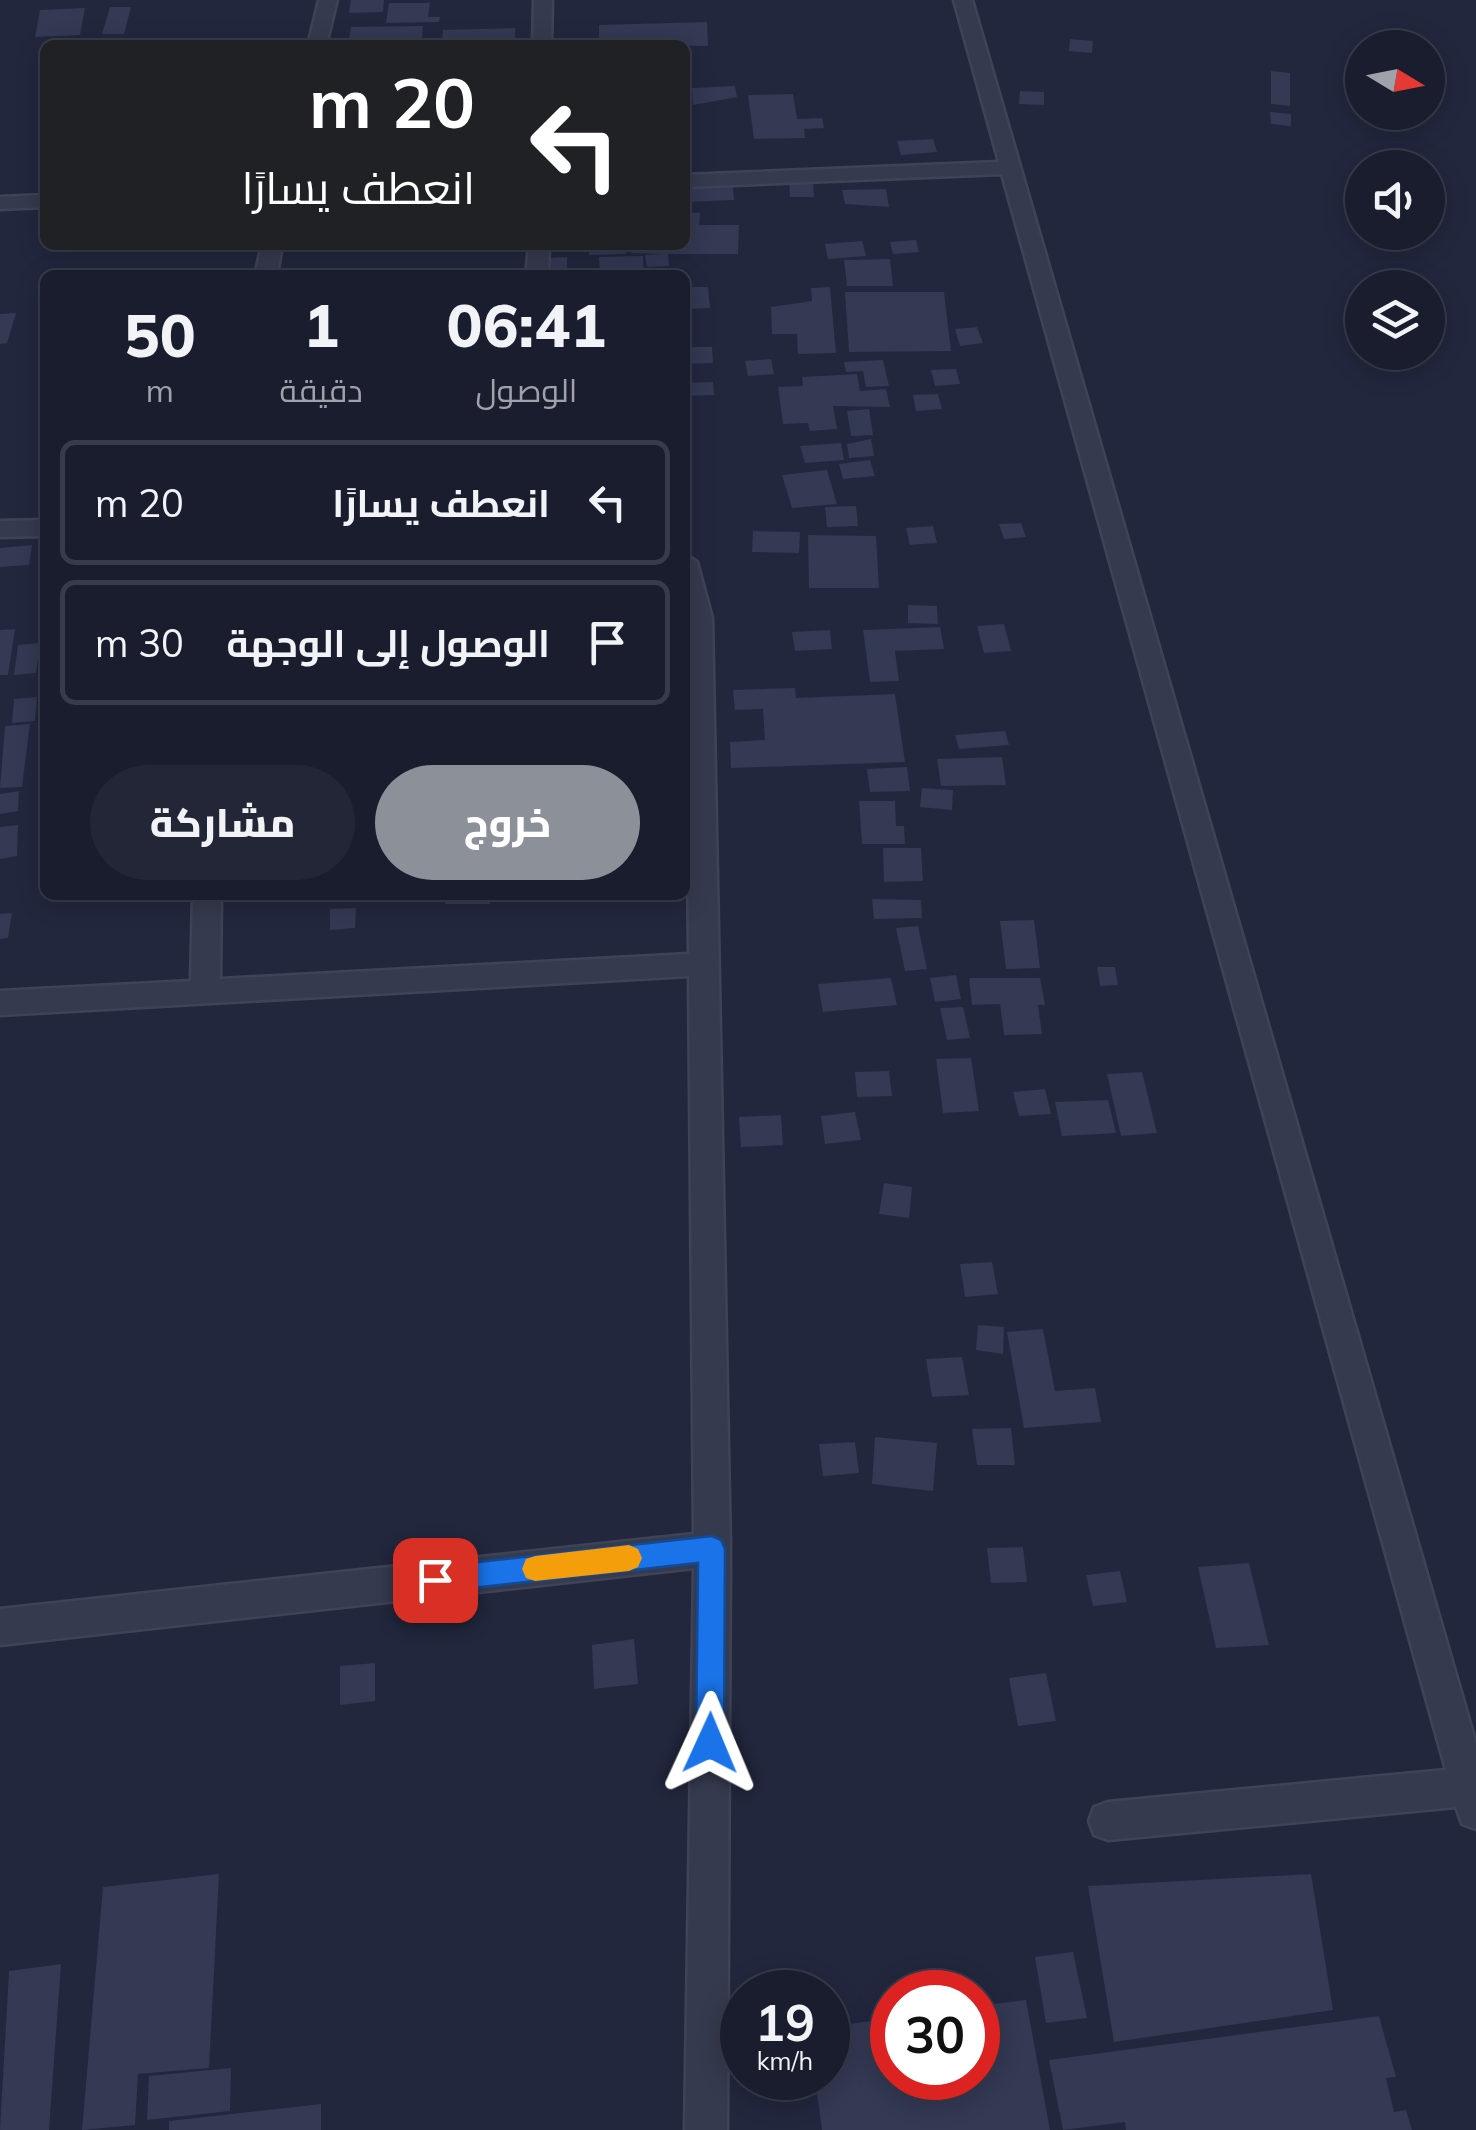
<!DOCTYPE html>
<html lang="ar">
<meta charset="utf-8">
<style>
body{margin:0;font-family:Mulish,Cairo,sans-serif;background:#232636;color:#f1f3f6;direction:rtl;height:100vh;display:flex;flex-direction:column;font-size:38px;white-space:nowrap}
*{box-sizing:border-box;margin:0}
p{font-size:32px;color:#9fa2aa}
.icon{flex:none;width:55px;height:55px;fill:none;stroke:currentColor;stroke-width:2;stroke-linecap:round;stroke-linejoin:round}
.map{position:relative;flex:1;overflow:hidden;direction:ltr}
.side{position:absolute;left:40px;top:270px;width:650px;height:630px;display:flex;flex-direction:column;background:#1a1d2e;border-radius:15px;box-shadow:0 5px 25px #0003,0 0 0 2px #383b4a;direction:rtl}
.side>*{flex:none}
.hud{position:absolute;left:40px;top:40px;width:650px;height:210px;border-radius:15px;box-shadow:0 5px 25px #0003,0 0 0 2px #383b4a;direction:rtl;background:#202124;color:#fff;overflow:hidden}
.needle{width:65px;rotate:100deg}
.controls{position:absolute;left:1345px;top:30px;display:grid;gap:20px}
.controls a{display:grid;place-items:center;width:100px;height:100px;border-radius:50%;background:#1a1d2e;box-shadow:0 5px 25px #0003,0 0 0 2px #383b4a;font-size:50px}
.speed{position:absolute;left:720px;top:1970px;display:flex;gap:20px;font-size:50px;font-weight:700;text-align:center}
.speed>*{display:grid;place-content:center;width:130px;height:130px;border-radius:50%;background:#1a1d2e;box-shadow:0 5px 25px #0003,0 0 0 2px #383b4a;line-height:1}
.speed small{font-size:25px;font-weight:400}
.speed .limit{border:15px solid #d22;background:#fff;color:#111}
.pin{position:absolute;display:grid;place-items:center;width:85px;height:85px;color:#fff;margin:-42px;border-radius:20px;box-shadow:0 5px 15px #0006}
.me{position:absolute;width:110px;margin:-55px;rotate:1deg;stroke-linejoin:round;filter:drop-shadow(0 0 8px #0008)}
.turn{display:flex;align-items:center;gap:35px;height:210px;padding:0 50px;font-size:45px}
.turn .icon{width:130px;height:130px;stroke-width:2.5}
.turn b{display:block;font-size:70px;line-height:85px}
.eta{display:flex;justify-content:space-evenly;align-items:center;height:170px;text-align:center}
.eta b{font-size:60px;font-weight:800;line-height:70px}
.action{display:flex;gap:20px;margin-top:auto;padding:20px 50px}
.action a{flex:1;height:115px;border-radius:60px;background:#8c9099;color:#fff;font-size:40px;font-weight:800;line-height:115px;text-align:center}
.action a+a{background:#232636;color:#f1f3f6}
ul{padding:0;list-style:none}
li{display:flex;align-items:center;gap:30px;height:125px;margin:0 20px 15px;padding:0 30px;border:5px solid #383b4a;border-radius:15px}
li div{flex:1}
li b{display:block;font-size:38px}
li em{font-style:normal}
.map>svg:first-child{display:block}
.building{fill:#343954}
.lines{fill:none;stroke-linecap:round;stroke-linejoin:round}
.street-casing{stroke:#3f4357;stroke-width:5}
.street{fill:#363a4e;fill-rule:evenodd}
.route{fill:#1a73e8;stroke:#114b97;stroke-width:2.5}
.slow{fill:#f59e0b}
</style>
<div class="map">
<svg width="1476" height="2130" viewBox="0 0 1476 2130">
<rect width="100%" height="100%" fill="#22273e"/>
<path class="building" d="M351,0H384L383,12L349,13Z
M389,3H430L428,17H440L439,22L386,23Z
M110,7H131L124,34H102Z
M85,8L80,35L35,37L40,10Z
M707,22L708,46L599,45V25Z
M423,26L421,45L348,44L351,27Z
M515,28V42L442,44L443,30Z
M1070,39L1093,41L1092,53L1069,51Z
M1271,71L1290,73V106L1271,104Z
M735,86L737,97L693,105L692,88Z
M1020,91L1044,92V105L1019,104Z
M793,94L797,119L822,118L824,128L804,129L805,138L754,139L748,95Z
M1270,112L1291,114V126L1271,124Z
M933,139L937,152L901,155L897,141Z
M789,182H813L814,197H790Z
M733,186L734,200L685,202V187Z
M886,189L889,207L845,204L842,190Z
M685,213H700L699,225H739L738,254H668L669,266L647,267L645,255L660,254L631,253L632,245H685Z
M916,240L919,252L893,254L890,242Z
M862,241L866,256L828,259L825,244Z
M588,245H625L626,254L589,255Z
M643,256L644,275H600L599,257Z
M567,257V275H548V258Z
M890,259L893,286H847L844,260Z
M685,287H708L710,308L685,309Z
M830,287L836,353L798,354L797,334H772L771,307L812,301L811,288Z
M845,292H944L951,351L849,352Z
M16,313L7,343L0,344V314Z
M977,327L983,343L960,346L955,329Z
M685,347H712L713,363L685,364Z
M771,359L774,374L748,376L745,361Z
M883,360L889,386L866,387L863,371L846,372L844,362Z
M956,369L960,384L935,386L931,370Z
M857,374L860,391L886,389L890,407L833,406L837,429L810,431L808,423L783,424L778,387L803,386L802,377Z
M713,382L714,395L685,396V383Z
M938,394L942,409L916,411L913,395Z
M869,409L873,435L851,436L847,411Z
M871,439L874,456L849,458L847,444Z
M841,443L844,460L805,463L800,446Z
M870,460L875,476L843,479L839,464Z
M827,470L837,504L792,508L782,475Z
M856,506L858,526L827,527L825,507Z
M1021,523L1026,537L1004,539L999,524Z
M933,526L937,543L910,545L906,528Z
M753,531L800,532L799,553L752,552Z
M808,535L876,536L879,588H809Z
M32,545L29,565L0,567V548Z
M908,605L937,606L938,624L908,623Z
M1004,624L1011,651L984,653L977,626Z
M940,627L944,649L895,651L899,681L870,682L863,630Z
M15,629L8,675H0V630Z
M830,630L832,649L795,651L792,632Z
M40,643L36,673L14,675L18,645Z
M795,688L796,698L895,694L905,762L731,768L730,742L765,740L763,709L735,710L733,690Z
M37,697L35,721L12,723L14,699Z
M30,724L22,787L0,788L5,726Z
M1005,731L1009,745L959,749L955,735Z
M1002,757L1006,785L941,786L937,759Z
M907,767L910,791L870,792L867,769Z
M922,788L953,790L952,810L920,807Z
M19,791L18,811L0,814V794Z
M859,801H895L896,826H904L905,844H862Z
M18,825L17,856L0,859V827Z
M883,848H921L923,881L884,882Z
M446,895H491L490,904H445Z
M872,899L921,900L922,918L874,919Z
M356,908L355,928L330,930V909Z
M12,913L8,938L0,939V914Z
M1034,920L1040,968L1006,969L1000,921Z
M918,926L927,969L905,971L896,928Z
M1097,967H1115L1118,985L1100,986Z
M956,975L961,999L935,1002L930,978Z
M891,978L897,1005L823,1012L818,984Z
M969,978H1040L1045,1005H1038L1042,1034L1004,1035L1000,1004L972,1005Z
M963,1007L970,1038L947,1040L940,1008Z
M971,1058L979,1111L943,1113L936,1059Z
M889,1071L892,1096L857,1097L855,1072Z
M1142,1072L1157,1133L1121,1136L1107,1074Z
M1045,1089L1051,1114L1019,1116L1013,1092Z
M1108,1100L1116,1133L1062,1136L1055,1102Z
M855,1112L861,1140L825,1144L821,1116Z
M781,1115L783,1145L741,1147L739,1117Z
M884,1183L912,1187L909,1218L879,1214Z
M992,1262L998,1294L965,1297L960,1264Z
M978,1325L1004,1327L1003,1354L976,1350Z
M1043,1329L1055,1391L1095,1388L1101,1422L1024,1428L1007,1332Z
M962,1357L969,1395L932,1397L926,1359Z
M1011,1428L1015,1465H977L972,1429Z
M875,1437L937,1443L933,1491L872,1484Z
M855,1442L859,1473L823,1476L819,1444Z
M1023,1547L1027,1582L991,1583L987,1548Z
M1249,1563L1269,1645L1216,1648L1198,1567Z
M1120,1571L1127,1602L1093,1606L1086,1575Z
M634,1639L638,1684L594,1689L592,1645Z
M375,1663V1701L340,1705V1666Z
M1046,1673L1056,1721L1018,1726L1009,1678Z
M219,1874L209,2068L138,2074L135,2125L82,2130L103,1887Z
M1311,1874L1333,2010L1114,2042L1088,1886Z
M1073,1952L1087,2018L1046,2023L1035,1957Z
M61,1964L49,2130H0L9,1971Z
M1026,2000L1050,2130H822L815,2078H828V2027L892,2018V2078H978V2006Z
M1379,2016L1396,2077L1386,2078L1394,2112L1406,2110L1412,2130H1126L1125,2122L1063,2130L1049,2060Z
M231,2068L230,2111L147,2120L149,2076Z
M321,2104V2130H169V2121Z"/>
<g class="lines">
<g class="street-casing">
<path id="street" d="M319,0H337L326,45H308Z
M534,0H552L551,45H533Z
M954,0H972L1476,1744V1829L1462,1824L1456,1807L1108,1840L1094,1835L1089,1821L1094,1807L1108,1802L1446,1770L1002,174L685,187V175L999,162Z
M45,195V207L0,209V197Z
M262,245H282L277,275H255Z
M529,245H549L548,275H526Z
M45,520V536L0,537V521Z
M685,554L697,562L712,618L730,1549L727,2130H685L694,1568L0,1645V1609L694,1534L689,976L0,1015V991L191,981L193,895H221L220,979L689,954Z"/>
</g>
<use href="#street" class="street"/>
</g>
<path class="route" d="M712,1536L721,1540L725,1549L724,1743L720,1753L710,1757L700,1753L696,1743L698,1563L435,1592L425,1589L421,1580L425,1570L435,1567Z"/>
<path class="slow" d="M629,1545L638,1549L642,1558L638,1567L629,1571L535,1581L526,1578L522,1569L526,1559L535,1556Z"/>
</svg>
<div class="controls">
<a><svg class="needle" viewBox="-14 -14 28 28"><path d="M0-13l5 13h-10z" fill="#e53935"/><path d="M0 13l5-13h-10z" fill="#9fa2aa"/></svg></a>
<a><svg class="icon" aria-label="sound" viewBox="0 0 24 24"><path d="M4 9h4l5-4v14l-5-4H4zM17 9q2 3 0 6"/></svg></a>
<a><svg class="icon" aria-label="layers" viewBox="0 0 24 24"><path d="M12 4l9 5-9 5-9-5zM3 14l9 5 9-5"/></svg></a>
</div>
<div class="speed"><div>19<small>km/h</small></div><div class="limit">30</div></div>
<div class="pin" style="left:435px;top:1580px;background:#d93025"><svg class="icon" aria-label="arrive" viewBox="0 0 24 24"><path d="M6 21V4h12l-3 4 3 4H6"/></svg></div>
<svg class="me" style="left:710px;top:1743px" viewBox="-20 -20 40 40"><path d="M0-17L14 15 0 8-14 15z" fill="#1a73e8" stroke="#fff" stroke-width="4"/></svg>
<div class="hud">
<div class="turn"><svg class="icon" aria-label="left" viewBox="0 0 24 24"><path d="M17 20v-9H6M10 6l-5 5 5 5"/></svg><div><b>20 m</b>انعطف يسارًا</div></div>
</div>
<section class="side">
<div class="eta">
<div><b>06:41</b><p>الوصول</p></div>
<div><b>1</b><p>دقيقة</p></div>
<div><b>50</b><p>m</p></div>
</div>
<ul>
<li><svg class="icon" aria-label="left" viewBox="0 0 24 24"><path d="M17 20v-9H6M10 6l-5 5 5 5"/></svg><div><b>انعطف يسارًا</b></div><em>20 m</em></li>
<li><svg class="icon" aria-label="arrive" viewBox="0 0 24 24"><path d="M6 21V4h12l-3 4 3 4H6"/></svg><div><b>الوصول إلى الوجهة</b></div><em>30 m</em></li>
</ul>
<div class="action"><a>خروج</a><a>مشاركة</a></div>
</section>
</div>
